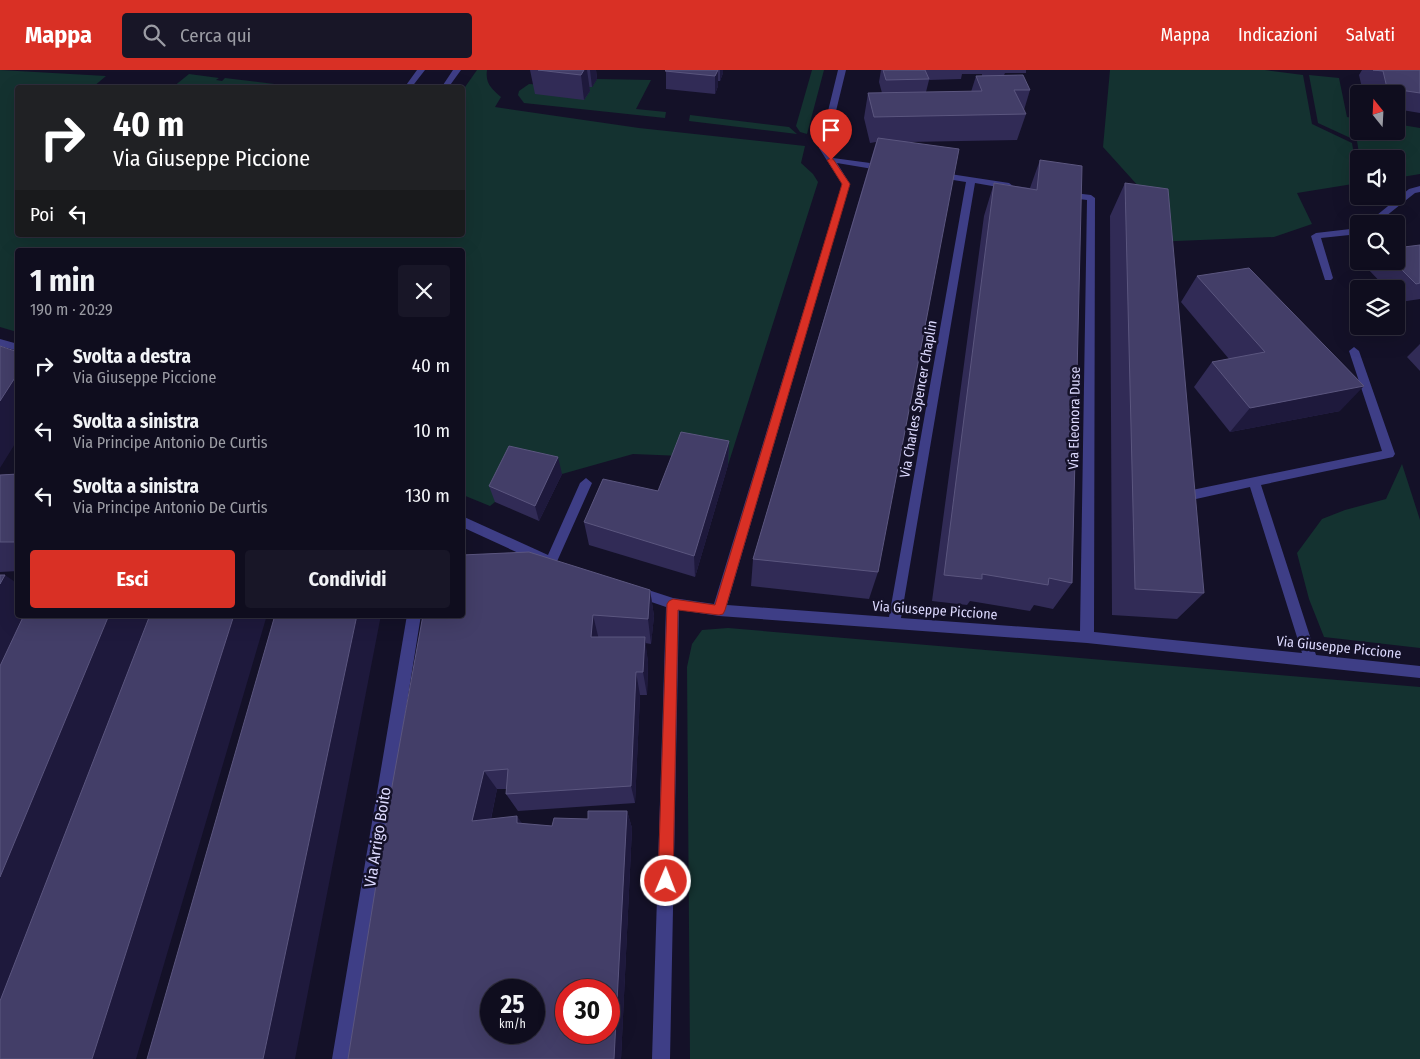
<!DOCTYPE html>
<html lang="it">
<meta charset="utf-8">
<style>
body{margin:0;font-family:"Fira Sans Condensed",sans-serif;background:#181627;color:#f1f3f6;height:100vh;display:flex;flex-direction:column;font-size:19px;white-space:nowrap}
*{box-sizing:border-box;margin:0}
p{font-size:16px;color:#9b9ca4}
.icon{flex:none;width:28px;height:28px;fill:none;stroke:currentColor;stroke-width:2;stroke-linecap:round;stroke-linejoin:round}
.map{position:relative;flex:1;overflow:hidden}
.panel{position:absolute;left:15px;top:178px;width:450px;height:370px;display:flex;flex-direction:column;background:#0f0d1e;border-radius:5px;box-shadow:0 5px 20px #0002,0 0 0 1px #2f2d3c}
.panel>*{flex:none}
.guide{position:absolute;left:15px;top:15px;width:450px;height:152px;border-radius:5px;box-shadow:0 5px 20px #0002,0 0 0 1px #2f2d3c;background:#202124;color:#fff;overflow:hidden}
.needle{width:32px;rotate:342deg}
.controls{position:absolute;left:1350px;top:15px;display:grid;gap:10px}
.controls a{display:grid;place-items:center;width:55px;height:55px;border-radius:5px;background:#0f0d1e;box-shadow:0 5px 20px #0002,0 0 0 1px #2f2d3c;font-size:25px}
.speed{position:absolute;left:480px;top:909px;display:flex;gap:10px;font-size:25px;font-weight:700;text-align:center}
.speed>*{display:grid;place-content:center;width:65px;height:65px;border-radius:50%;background:#0f0d1e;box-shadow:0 5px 20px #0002,0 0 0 1px #2f2d3c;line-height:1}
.speed small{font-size:12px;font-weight:400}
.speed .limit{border:8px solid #d22;background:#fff;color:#111}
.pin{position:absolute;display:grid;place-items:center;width:42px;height:42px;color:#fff;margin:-51px -21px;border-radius:50% 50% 50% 0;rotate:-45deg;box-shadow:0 0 5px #0007}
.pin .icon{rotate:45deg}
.me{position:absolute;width:55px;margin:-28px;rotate:1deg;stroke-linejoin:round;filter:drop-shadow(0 0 4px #0008)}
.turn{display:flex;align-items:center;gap:18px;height:105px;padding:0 15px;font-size:22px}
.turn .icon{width:65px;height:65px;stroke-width:2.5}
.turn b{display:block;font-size:35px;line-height:42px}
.then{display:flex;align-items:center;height:48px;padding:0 15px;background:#0003;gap:10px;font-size:19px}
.round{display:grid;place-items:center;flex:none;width:52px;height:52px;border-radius:5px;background:#181627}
.overview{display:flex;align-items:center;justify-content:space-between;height:85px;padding:0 15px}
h1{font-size:30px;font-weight:700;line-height:38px}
.button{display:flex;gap:10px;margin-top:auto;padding:10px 15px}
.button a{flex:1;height:58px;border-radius:5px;background:#d93025;color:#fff;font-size:20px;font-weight:700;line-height:58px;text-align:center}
.button a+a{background:#181627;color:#f1f3f6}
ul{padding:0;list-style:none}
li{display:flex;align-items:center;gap:15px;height:65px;padding:0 15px}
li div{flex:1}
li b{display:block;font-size:19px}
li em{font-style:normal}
header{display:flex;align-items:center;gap:30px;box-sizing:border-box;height:70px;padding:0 25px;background:#d93025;color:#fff}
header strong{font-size:24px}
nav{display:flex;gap:28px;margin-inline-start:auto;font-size:18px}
.search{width:350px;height:45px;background:#181627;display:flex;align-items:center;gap:12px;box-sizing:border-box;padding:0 18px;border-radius:5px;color:#9b9ca4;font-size:19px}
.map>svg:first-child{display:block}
.green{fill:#143230}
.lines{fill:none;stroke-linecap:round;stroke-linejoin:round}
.minor{fill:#3e3e86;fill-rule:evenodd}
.wall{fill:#312b56;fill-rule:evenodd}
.shaded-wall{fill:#1e193c}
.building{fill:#433e68;stroke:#5b567f;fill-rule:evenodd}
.route{fill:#d93025;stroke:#8d1f18}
.labels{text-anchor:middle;stroke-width:5;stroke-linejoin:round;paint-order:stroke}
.street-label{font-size:14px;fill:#dcd9fe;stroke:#141128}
.near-street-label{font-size:16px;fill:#dcd9fe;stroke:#141128}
</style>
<header>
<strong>Mappa</strong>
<div class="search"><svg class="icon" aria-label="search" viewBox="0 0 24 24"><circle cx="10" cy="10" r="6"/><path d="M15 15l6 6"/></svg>Cerca qui</div>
<nav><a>Mappa</a><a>Indicazioni</a><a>Salvati</a></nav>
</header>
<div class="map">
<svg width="1420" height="989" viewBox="0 0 1420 989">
<rect width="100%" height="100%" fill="#141128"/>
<path class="green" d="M0,0L106,6L93,17L18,18V165H462L463,20L477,0H487C485,14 492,19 501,27L495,37L639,58L805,76L801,93L813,104L818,112L728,395L682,386L633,384L562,404L495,432L490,436L463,425L462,180H18L17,262L0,257Z
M812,0H824L807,64L800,62L796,56Z
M1110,0H1265L1303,5L1312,54L1352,73L1359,113L1297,123L1312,154L1274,167L1153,172L1140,118L1103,77Z
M189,4L219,8L216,10L222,11L225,8L291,16L289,18L173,17Z
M1309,5L1339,8L1347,47L1359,49V61H1396V54L1420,58V104L1396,108V89H1360L1357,71L1318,53Z
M597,9L651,10L636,39L666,42L665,48L524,33L518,25L519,21L529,14L592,17Z
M690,45L789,57L797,64L689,51Z
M1402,394L1420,450V578L1324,567L1309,529L1297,483L1322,449L1345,440L1386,429Z
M728,558L1420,617V989H690L687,597L692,574L702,560Z"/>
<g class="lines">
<path class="minor" d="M417,0H425L411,18H404Z
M453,0H461L448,18H441Z
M838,0H846L827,78L833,88L885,95L889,98L885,101L837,93L850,114L727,535L889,547L966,112L934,107V103L937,102L1009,113L1013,116L1009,119L975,113L901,548L1080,561L1087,130L1063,127V123L1066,122L1091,125L1095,128L1094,562L1302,583L1250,417L1187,431L1183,429C1180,424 1179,418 1182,413H1190L1192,420L1382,381L1349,281L1354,277L1359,281L1395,384L1393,387L1261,415L1316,585L1420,596V608L1087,573L719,546L679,540L670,989H652L666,537L631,525L630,521L631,517L636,516L673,528L714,534L842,114L819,78Z
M1420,116V122L1415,123L1376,154H1366L1409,119Z
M1359,158V164L1321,168L1333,208L1331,210H1325L1311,166L1316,163Z
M0,269L18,274V281L0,276Z
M586,408L592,413L555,496L551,497L538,496L536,491L462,457V446L548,485L580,413Z
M407,545H421L350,989H332Z"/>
</g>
<path class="wall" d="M530,0H596L597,9L592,17H589L590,21L584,30L535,24Z
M666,0H723V3L720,11H718V16L715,24L666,19Z
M881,0H1026V3H1005L1004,5L1030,20L1024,40L1026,44L1017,70L907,72L878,502L869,529L751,516L753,489L876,72L870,73L864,48L868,23H882L879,12ZM962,4H982V6H976L971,22H926L929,10L961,9Z
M1362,0H1420V43L1396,39V24H1372L1371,19L1362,18L1359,5Z
M1040,90L1072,513L1053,539L1034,535L1030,541L970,531L967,535L932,531L984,146L994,113L1030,118Z
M1125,113L1204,523L1177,549L1112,545L1110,146Z
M1420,175V229L1400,232L1396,228V219H1387L1367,198L1372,191H1396Z
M1197,206L1340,341L1230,362L1194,317L1212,292L1229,289L1181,232Z
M1420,274V301L1407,287Z
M729,371L728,395L695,507L589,475L584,452L658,421Z
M18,404V501L0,502V405Z
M562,404L539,451L495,432L489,416Z
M650,520L654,546L651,574L645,573L648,592L647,625H640L635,733L518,741L506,724V719H497L491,749L522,754L552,756L627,741L632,758L621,989H348L423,545Z"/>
<path class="shaded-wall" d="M584,0H587L590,21L584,30L581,5Z
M590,0H596L597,9L592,17Z
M718,0V16L715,24V6Z
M720,0H723V3L720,11Z
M18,303V369L0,398V331Z
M1364,316L1340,341L1230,362L1250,338Z
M729,371L728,395L695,507L694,486Z
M558,387L562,404L539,451L535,436Z
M5,505L18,514V545H35L0,619V514Z
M650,520L654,546L651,574L648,549Z
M109,545H151L0,939V807Z
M234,545H267L136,989H92Z
M357,545H381L295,989H263Z
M593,545L599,570L591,567Z
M645,567L648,592L647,625L643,602Z
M636,602L640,625L635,733L631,716Z
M484,701L497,719L487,767L472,751Z
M627,741L632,758L621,989H614Z
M517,746L529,763L517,753Z"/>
<path class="building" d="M538,0H584L581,5Z
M666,0H718L715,6L665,1Z
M883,0H925L929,9L886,10Z
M1373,0H1420V23L1387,18L1383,1Z
M1023,5L1030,20H1014L1026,44L874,47L868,23L982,21L976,6Z
M878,68L959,79L878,502L753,489Z
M1040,90L1082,96L1072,513L1049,508L1048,515L982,504V509L944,505L994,113L1037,120Z
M1125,113L1168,119L1204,523L1135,519Z
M1420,175V213L1416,214L1393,191H1396V178Z
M1249,198L1364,316L1250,338L1212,292L1265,282L1197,206Z
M0,276L18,282V303L0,331Z
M681,362L729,371L694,486L584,452L603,409L658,421Z
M509,376L558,387L535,436L489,416Z
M18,404V472H0V405Z
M529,482L650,520L648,549L593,545L591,567H645L643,602H636L631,716L506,724L508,699L484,701L472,751L517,746V753L552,756L554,748L588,749V741H627L614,989H348L391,722L423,545H462V485ZM491,920H534V962H491ZM566,920H609V962H566Z
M0,505H5L0,514Z
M24,545H109L0,807V596Z
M150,545H234L92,989H0V931Z
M275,545H357L263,989H147Z"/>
<path class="route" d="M831,88L833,89L850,114L725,540L723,544L719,545L678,540L673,811L671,816L666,818L660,816L658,811L667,534L669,531L673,529L715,535L842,114L827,90Z"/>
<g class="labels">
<g class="street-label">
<text transform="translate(918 329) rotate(-80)" y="5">Via Charles Spencer Chaplin</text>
<text transform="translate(1074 348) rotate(-89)" y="5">Via Eleonora Duse</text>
<text transform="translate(935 540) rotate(4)" y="5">Via Giuseppe Piccione</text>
<text transform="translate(1339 577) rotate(6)" y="5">Via Giuseppe Piccione</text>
</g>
<g class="near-street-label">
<text transform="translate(377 767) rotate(-81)" y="6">Via Arrigo Boito</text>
</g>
</g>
</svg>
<div class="controls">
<a><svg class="needle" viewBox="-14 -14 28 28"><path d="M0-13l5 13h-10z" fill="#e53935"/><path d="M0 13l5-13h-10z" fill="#9b9ca4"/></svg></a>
<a><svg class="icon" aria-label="sound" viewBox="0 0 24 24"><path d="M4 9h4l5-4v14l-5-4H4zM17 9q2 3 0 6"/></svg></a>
<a><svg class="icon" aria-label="search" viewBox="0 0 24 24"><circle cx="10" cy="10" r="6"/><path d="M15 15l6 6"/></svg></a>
<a><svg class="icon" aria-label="layers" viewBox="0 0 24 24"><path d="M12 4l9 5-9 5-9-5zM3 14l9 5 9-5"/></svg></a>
</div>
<div class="speed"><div>25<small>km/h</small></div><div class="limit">30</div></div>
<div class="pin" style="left:831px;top:90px;background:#d93025"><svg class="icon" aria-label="arrive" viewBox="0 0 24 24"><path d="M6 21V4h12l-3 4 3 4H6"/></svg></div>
<svg class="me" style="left:666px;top:811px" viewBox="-20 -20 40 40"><circle r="17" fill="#d93025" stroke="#fff" stroke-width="3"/><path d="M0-11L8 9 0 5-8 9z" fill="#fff"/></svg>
<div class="guide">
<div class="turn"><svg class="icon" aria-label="right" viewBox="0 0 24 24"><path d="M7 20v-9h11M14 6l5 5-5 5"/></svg><div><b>40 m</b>Via Giuseppe Piccione</div></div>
<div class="then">Poi<svg class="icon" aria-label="left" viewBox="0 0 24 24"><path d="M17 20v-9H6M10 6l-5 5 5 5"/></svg></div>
</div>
<section class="panel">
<div class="overview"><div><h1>1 min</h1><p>190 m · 20:29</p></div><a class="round"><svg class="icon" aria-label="close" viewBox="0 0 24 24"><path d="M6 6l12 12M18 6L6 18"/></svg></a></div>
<ul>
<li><svg class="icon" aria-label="right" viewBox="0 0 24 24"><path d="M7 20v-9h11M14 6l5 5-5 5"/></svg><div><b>Svolta a destra</b><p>Via Giuseppe Piccione</p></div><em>40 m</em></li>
<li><svg class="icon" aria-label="left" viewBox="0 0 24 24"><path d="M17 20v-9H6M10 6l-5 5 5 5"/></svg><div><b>Svolta a sinistra</b><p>Via Principe Antonio De Curtis</p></div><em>10 m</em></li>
<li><svg class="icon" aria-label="left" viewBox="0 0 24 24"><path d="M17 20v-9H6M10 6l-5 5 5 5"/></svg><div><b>Svolta a sinistra</b><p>Via Principe Antonio De Curtis</p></div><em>130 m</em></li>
</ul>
<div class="button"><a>Esci</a><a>Condividi</a></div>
</section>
</div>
